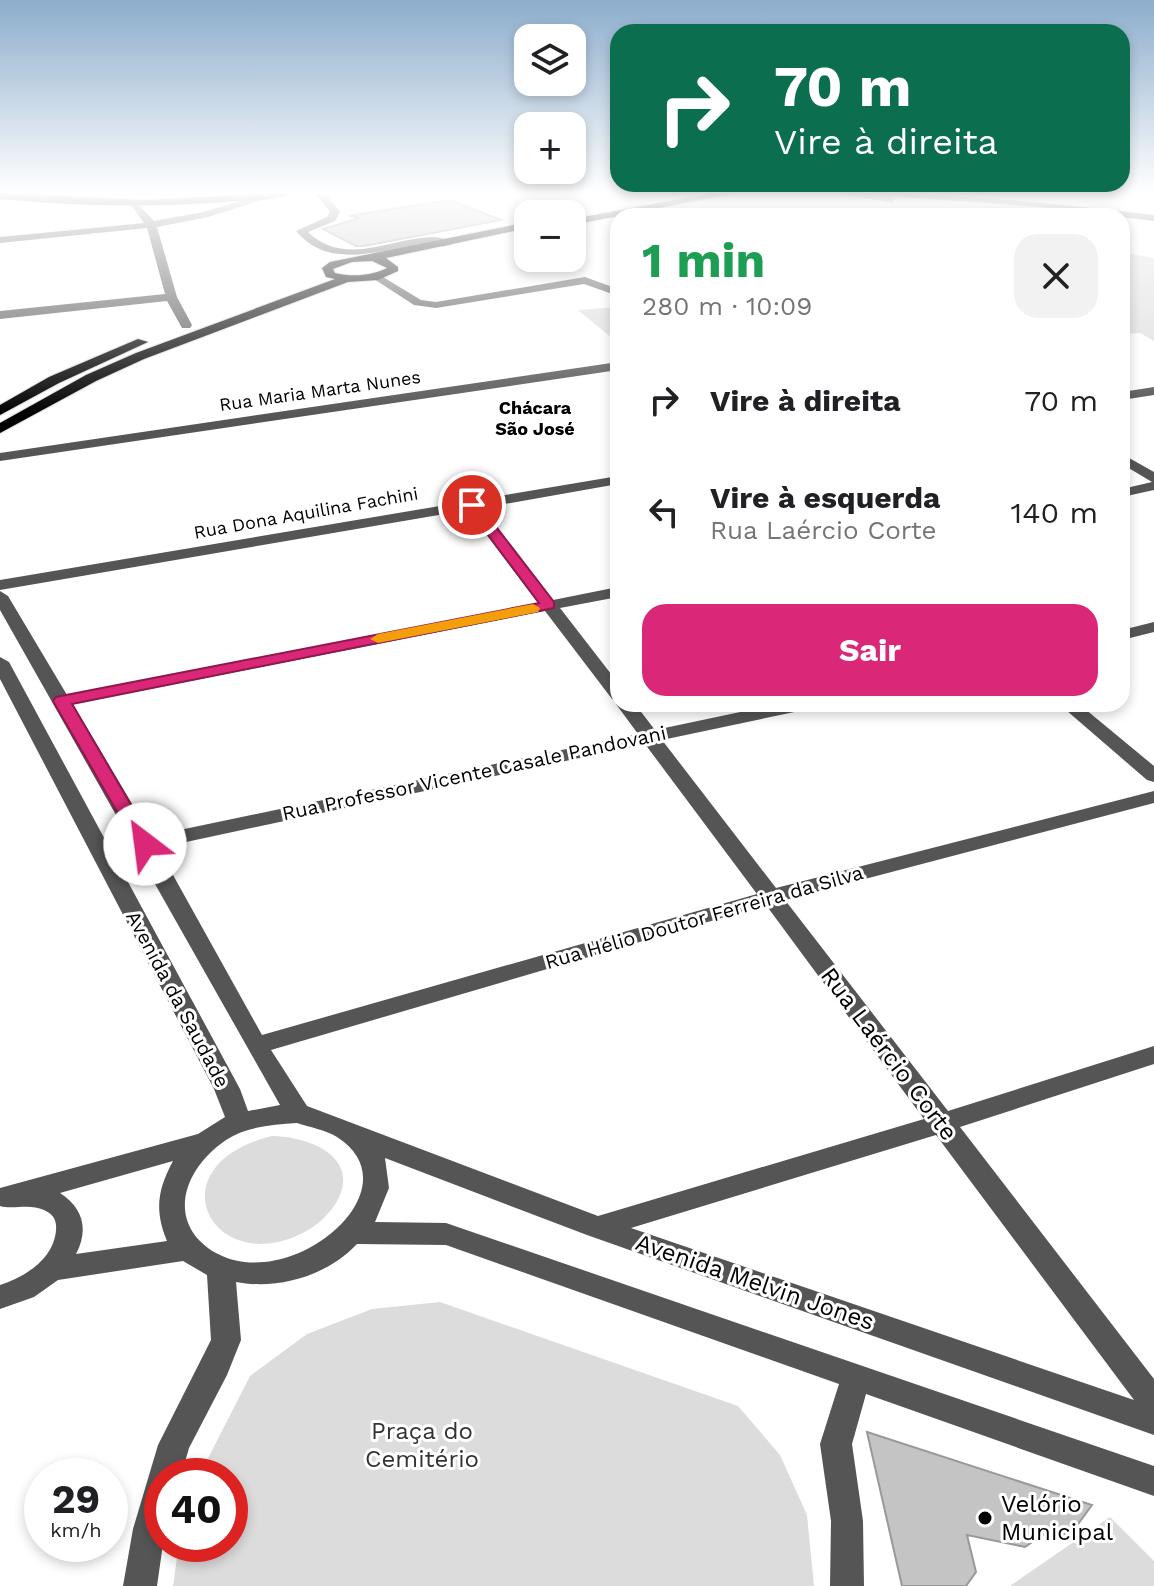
<!DOCTYPE html>
<html lang="pt">
<meta charset="utf-8">
<style>
body{margin:0;font-family:"Work Sans",sans-serif;background:#f2f2f2;color:#202124;height:100vh;display:flex;flex-direction:column;font-size:30px;white-space:nowrap}
*{box-sizing:border-box;margin:0}
p{font-size:26px;color:#757577}
.icon{flex:none;width:44px;height:44px;fill:none;stroke:currentColor;stroke-width:2;stroke-linecap:round;stroke-linejoin:round}
.map{position:relative;flex:1;overflow:hidden}
.details{position:absolute;left:610px;top:208px;width:520px;height:504px;display:flex;flex-direction:column;background:#fff;border-radius:24px;box-shadow:0 4px 12px #0003}
.details>*{flex:none}
.hud{position:absolute;left:610px;top:24px;width:520px;height:168px;border-radius:24px;box-shadow:0 4px 12px #0003;background:#0b6e4f;color:#fff;overflow:hidden}
.fabs{position:absolute;left:514px;top:24px;display:grid;gap:16px}
.fabs a{display:grid;place-items:center;width:72px;height:72px;border-radius:16px;background:#fff;box-shadow:0 4px 12px #0003;font-size:40px}
.speed{position:absolute;left:24px;top:1458px;display:flex;gap:16px;font-size:40px;font-weight:700;text-align:center}
.speed>*{display:grid;place-content:center;width:104px;height:104px;border-radius:50%;background:#fff;box-shadow:0 4px 12px #0003;line-height:1}
.speed small{font-size:20px;font-weight:400}
.speed .limit{border:12px solid #d22;background:#fff;color:#111}
.pin{position:absolute;display:grid;place-items:center;width:68px;height:68px;color:#fff;margin:-34px;border:4px solid #fff;border-radius:50%;box-shadow:0 2px 8px #0007}
.me{position:absolute;width:88px;margin:-44px;rotate:330deg;stroke-linejoin:round;filter:drop-shadow(0 0 6px #0008)}
.turn{display:flex;align-items:center;gap:28px;height:168px;padding:0 32px;font-size:36px}
.turn .icon{width:104px;height:104px;stroke-width:2.5}
.turn b{display:block;font-size:56px;line-height:68px}
.round{display:grid;place-items:center;flex:none;width:84px;height:84px;border-radius:24px;background:#f2f2f2}
.summary{display:flex;align-items:center;justify-content:space-between;height:136px;padding:0 32px}
h1{font-size:48px;font-weight:700;line-height:60px;color:#1e9e55}
.button{display:flex;gap:16px;margin-top:auto;padding:16px 32px}
.button a{flex:1;height:92px;border-radius:24px;background:#db2777;color:#fff;font-size:32px;font-weight:700;line-height:92px;text-align:center}
ul{padding:0;list-style:none}
li{display:flex;align-items:center;gap:24px;height:112px;padding:0 32px}
li div{flex:1}
li b{display:block;font-size:30px}
li em{font-style:normal}
.map>svg:first-child{display:block}
.green{fill:#dcdcdc}
.lines{fill:none;stroke-linecap:round;stroke-linejoin:round}
.stream{stroke:#a3a3a3;stroke-width:4}
.building{fill:#c4c4c4;stroke:#999;stroke-width:2}
.major-casing{stroke:#dbdbdb;stroke-width:2}
.minor{fill:#555;fill-rule:evenodd}
.major{fill:#000;fill-rule:evenodd}
.route{fill:#db2777;stroke:#8e194d;stroke-width:2}
.slow{fill:#f59e0b}
.poi-dot{fill:#000;stroke:#fff;stroke-width:3}
.labels{text-anchor:middle;stroke-width:6;stroke-linejoin:round;paint-order:stroke}
.far-street-label{font-size:18px;fill:#000;stroke:#fff}
.far-neighbourhood-label{font-size:18px;font-weight:bold;fill:#000;stroke:#fff}
.street-label{font-size:20px;fill:#000;stroke:#fff}
.near-street-label{font-size:24px;fill:#000;stroke:#fff}
.near-park-label{font-size:24px;fill:#333;stroke:#fff}
.near-poi-label{font-size:24px;fill:#000;stroke:#fff;text-anchor:start}
</style>
<div class="map">
<svg width="1154" height="1586" viewBox="0 0 1154 1586">
<rect width="100%" height="100%" fill="#fff"/>
<path class="green" d="M1122,252L1154,258V341L1140,333L1122,334Z
M618,307V343L578,310Z
M272,1136C308,1136 363,1157 336,1203C326,1219 311,1230 294,1237C207,1272 157,1164 272,1136Z
M440,1302L738,1406L780,1455L807,1515L814,1586H173L179,1544H230V1476H199L250,1376L307,1334L372,1309Z
M1110,1517L1154,1561V1586H1010Z"/>
<g class="lines">
<path class="stream" d="M102,193H206"/>
</g>
<path class="building" d="M449,200L501,220L364,246H356L323,229L360,218L349,216Z
M867,1432L1092,1505L1070,1535L1047,1532L1025,1547L967,1535L976,1572L966,1586H902Z"/>
<g class="lines">
<g class="major-casing">
<path id="major" d="M0,193L143,200L290,193C276,201 253,200 236,201C157,208 79,206 0,199Z
M713,193H736L572,225V219Z
M528,222V228L386,258L398,267V271L378,280L348,282L144,359L96,381L0,433V423L86,375L136,353L335,279L326,277L322,268L330,262ZM372,261L387,268C371,276 352,277 335,273L333,269L352,262Z
M138,339L148,342L59,383L0,415V405L49,377Z"/>
</g>
<path class="minor" d="M267,193L274,196L208,217L157,227L177,297L192,325L190,328H182L167,301L0,319V311L165,294L147,228L0,243V237L144,223L131,205L136,202L154,221L203,212Z
M315,193H325L340,212L335,221L308,232C353,276 417,220 454,243C445,249 430,245 418,246C375,250 329,270 296,231L327,217L330,212Z
M840,193C941,193 1049,202 1154,215V221L1041,207L886,196L895,198L892,203Z
M378,274L421,300L436,302L585,277L618,289V296L584,284L436,308L414,305L374,279L372,277Z
M618,362V370L0,461V453Z
M1154,387V395L1122,400V392Z
M1122,454L1154,472V490L1122,497V489L1152,482L1122,464Z
M618,476V484L482,508L553,600L618,587V597L560,608L618,683V700L612,699L545,611L73,704L151,836L638,734L616,704L618,701V704H635L655,730L778,704H813L804,710L662,740L776,888L1154,791V803L785,900L948,1111L1154,1046V1064L960,1127L1154,1379V1435L587,1235L385,1158L389,1188L375,1222L446,1223L1154,1466V1496L866,1394L852,1444L863,1521L864,1586H830L831,1521L820,1444L839,1384L446,1245L357,1244C327,1276 278,1290 236,1282L241,1340L227,1375L189,1448L181,1476H162L163,1544L157,1586H123L133,1529L158,1445L211,1340L207,1275L183,1261L58,1280L34,1297L0,1309V1285C25,1277 54,1259 56,1230C57,1220 53,1214 44,1210C29,1203 13,1210 0,1206V1188L198,1134L225,1117L214,1089L0,679V657L9,662L240,1089L248,1111L280,1105L0,610V591L8,596L67,695L538,603L468,510L0,590V580ZM645,744L757,894L262,1035L158,848ZM766,905L924,1119L598,1216L307,1106L271,1050ZM297,1123C309,1127 326,1130 337,1137C418,1189 291,1295 216,1253C164,1223 184,1168 226,1140C247,1126 273,1125 297,1123ZM936,1135L1134,1400L631,1228ZM173,1161C158,1189 154,1210 167,1241L76,1254C89,1229 83,1208 60,1193Z
M1154,622V632L1122,640V630Z
M1059,704H1079L1154,766V782L1147,780Z"/>
<use href="#major" class="major"/>
</g>
<linearGradient id="sky" x2="0" y2="1"><stop stop-color="#8cadcc"/><stop offset="0.46" stop-color="#fff"/><stop offset="1" stop-color="#fff" stop-opacity="0"/></linearGradient>
<rect width="1154" height="416" fill="url(#sky)"/>
<path class="route" d="M467,502H477L554,602V608L72,704L154,844L151,848H138L53,701L56,697L539,603L467,507Z"/>
<path class="slow" d="M533,604L540,608L538,612L378,643L370,639L378,634Z"/>
<circle class="poi-dot" cx="985" cy="1518" r="8"/>
<g class="labels">
<g class="far-street-label">
<text transform="translate(320 391) rotate(-8)" y="6">Rua Maria Marta Nunes</text>
<text transform="translate(306 513) rotate(-10)" y="6">Rua Dona Aquilina Fachini</text>
</g>
<g class="far-neighbourhood-label">
<text x="535" y="414">Chácara<tspan x="535" dy="21">São José</tspan></text>
</g>
<g class="street-label">
<text transform="translate(474 773) rotate(-12)" y="7">Rua Professor Vicente Casale Pandovani</text>
<text transform="translate(704 917) rotate(-16)" y="7">Rua Hélio Doutor Ferreira da Silva</text>
<text transform="translate(178 999) rotate(62)" y="7">Avenida da Saudade</text>
</g>
<g class="near-street-label">
<text transform="translate(889 1054) rotate(53)" y="8">Rua Laércio Corte</text>
<text transform="translate(755 1282) rotate(19)" y="8">Avenida Melvin Jones</text>
</g>
<g class="near-park-label">
<text x="422" y="1439">Praça do<tspan x="422" dy="28">Cemitério</tspan></text>
</g>
<g class="near-poi-label">
<text x="1001" y="1512">Velório<tspan x="1001" dy="28">Municipal</tspan></text>
</g>
</g>
</svg>
<div class="fabs">
<a><svg class="icon" aria-label="layers" viewBox="0 0 24 24"><path d="M12 4l9 5-9 5-9-5zM3 14l9 5 9-5"/></svg></a>
<a>+</a>
<a>−</a>
</div>
<div class="speed"><div>29<small>km/h</small></div><div class="limit">40</div></div>
<div class="pin" style="left:472px;top:505px;background:#d93025"><svg class="icon" aria-label="arrive" viewBox="0 0 24 24"><path d="M6 21V4h12l-3 4 3 4H6"/></svg></div>
<svg class="me" style="left:145px;top:844px" viewBox="-20 -20 40 40"><circle r="19" fill="#fff"/><path d="M0-13L10 11 0 6-10 11z" fill="#db2777"/></svg>
<div class="hud">
<div class="turn"><svg class="icon" aria-label="right" viewBox="0 0 24 24"><path d="M7 20v-9h11M14 6l5 5-5 5"/></svg><div><b>70 m</b>Vire à direita</div></div>
</div>
<section class="details">
<div class="summary"><div><h1>1 min</h1><p>280 m · 10:09</p></div><a class="round"><svg class="icon" aria-label="close" viewBox="0 0 24 24"><path d="M6 6l12 12M18 6L6 18"/></svg></a></div>
<ul>
<li><svg class="icon" aria-label="right" viewBox="0 0 24 24"><path d="M7 20v-9h11M14 6l5 5-5 5"/></svg><div><b>Vire à direita</b></div><em>70 m</em></li>
<li><svg class="icon" aria-label="left" viewBox="0 0 24 24"><path d="M17 20v-9H6M10 6l-5 5 5 5"/></svg><div><b>Vire à esquerda</b><p>Rua Laércio Corte</p></div><em>140 m</em></li>
</ul>
<div class="button"><a>Sair</a></div>
</section>
</div>
